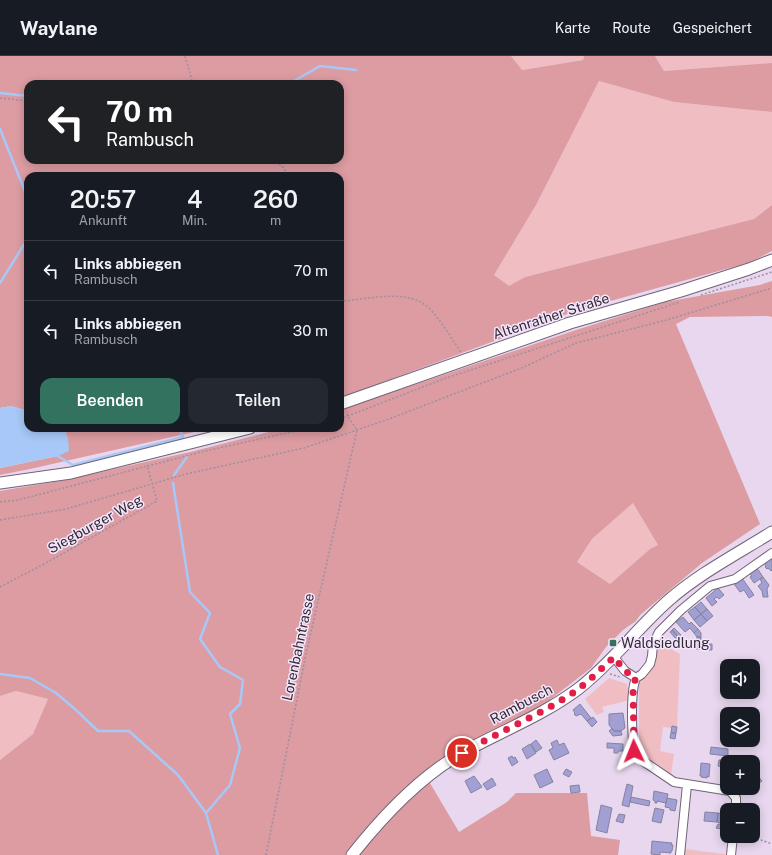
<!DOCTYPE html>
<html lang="de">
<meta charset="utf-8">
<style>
body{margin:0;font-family:"Public Sans",sans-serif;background:#242831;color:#f1f3f6;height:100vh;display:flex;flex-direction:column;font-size:15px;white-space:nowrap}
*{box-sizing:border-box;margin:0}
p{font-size:13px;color:#9ea1a6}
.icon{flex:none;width:22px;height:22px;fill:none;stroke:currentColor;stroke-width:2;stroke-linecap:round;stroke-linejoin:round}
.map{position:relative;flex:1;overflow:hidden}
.sheet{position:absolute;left:24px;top:116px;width:320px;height:260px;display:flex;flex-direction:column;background:#171b24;border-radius:12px;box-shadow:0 2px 10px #0003}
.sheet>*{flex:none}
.guide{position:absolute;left:24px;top:24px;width:320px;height:84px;border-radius:12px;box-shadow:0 2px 10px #0003;background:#202124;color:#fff;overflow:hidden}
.tools{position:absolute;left:720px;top:603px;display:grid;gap:8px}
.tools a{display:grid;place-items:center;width:40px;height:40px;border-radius:8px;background:#171b24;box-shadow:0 2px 10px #0003;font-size:20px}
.pin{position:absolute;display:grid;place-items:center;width:34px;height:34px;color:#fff;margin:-17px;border:2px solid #fff;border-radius:50%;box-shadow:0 1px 4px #0007}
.me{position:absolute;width:44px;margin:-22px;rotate:358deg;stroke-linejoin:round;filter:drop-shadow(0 0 3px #0008)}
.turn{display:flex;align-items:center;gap:14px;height:84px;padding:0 16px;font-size:18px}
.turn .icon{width:52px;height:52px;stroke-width:2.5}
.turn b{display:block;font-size:28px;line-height:34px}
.eta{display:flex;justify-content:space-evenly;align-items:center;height:68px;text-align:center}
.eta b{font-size:24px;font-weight:600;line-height:28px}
.action{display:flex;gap:8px;margin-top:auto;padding:8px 16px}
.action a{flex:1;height:46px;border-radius:12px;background:#347260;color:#fff;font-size:16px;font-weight:600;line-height:46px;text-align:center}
.action a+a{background:#242831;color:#f1f3f6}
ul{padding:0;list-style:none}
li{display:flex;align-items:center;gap:12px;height:60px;padding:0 16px;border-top:1px solid #363941}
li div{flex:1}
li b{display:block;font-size:15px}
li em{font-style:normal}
header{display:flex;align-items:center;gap:24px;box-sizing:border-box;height:56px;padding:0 20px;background:#171b24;border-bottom:1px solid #363941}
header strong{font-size:19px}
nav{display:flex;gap:22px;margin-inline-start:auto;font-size:14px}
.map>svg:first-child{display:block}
.green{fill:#f0bec2}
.forest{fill:#dc9ca2;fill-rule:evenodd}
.water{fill:#a7c8f8}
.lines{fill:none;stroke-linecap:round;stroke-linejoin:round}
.stream{stroke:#a7c8f8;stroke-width:2.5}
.building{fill:#a29fd4;stroke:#85849d}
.street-casing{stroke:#716378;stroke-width:10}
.secondary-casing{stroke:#716378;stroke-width:13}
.path{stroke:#9c90a1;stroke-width:1.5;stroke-dasharray:2 2;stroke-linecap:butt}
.street{stroke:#fff;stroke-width:8}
.secondary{stroke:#fff;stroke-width:11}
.route{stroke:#e11d48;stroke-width:7;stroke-dasharray:0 12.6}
.poi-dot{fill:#347260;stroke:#f5e5fd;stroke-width:1.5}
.labels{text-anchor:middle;stroke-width:3;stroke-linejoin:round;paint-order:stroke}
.street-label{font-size:14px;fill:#302a33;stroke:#f5e5fd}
.poi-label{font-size:14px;fill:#302a33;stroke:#f5e5fd;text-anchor:start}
</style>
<header>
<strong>Waylane</strong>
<nav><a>Karte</a><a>Route</a><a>Gespeichert</a></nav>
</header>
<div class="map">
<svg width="772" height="799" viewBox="0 0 772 799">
<rect width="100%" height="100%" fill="#e8d7ef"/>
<path class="green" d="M511,0H584L583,4L521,14Z
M655,0H772V7L664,15Z
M599,25L674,46L772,56V149L754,163L525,221L509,231L494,219L536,149Z
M633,447L658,489L650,493L610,528L577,506L592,483Z
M659,580L669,592L680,598L677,671L672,672L663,671L660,695L674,698L671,719L644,699L639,690V627C657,611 656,603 659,580Z
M609,622L627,628L630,644L602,651L604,656L597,659L585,643Z
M16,635L48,643L33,678L0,704V640Z
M685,793L725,798V799H685Z"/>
<path class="forest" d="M0,0H511L522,14L583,4L584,0H655L664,15L772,7V56L674,46L599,25L536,149L494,219L509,230L525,221L754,163L772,149V195L751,206L578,254L340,342V120H28V355L11,350L0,352ZM28,28H340V104H28Z
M772,225V261L768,260L690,261L676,268L760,468L702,507L640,559L636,565L623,574L606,591L591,612L543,649L479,682L424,717L459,776L507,746L516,737H587L591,780L620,784L618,799H0V704L33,678L48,643L16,635L0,640V435L65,424L190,396L285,372H340V354L573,275L665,246L760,229ZM633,447L658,489L650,493L610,528L577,506L592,483Z
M64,372H212L30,413L0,419V412L58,400L68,383Z"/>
<path class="water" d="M11,350L28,355V372H64L68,383L69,395L58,400L0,412V352Z"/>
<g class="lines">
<path class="stream" d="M293,28L294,25L320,10L356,14
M0,37L28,40
M0,73L28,143
M0,227L23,190L28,185
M56,399L73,409L183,381L179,372
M174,419L187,401
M173,427L190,536L210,557L200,583L220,611L243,624L240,648L230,658L240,692L230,729L206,757
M0,618L30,622L56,637L76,654L98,675H129L178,719L206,757L218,799"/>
</g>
<path class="building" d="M772,501V514L771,515L768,512L767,513L765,511L766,510L764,507Z
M757,512L763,521L754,527L750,521L752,520L749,517Z
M763,521L769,529L767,533L768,541H763L762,535L758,530L762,527L760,523Z
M742,522L754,539L749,542L744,534L740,536L734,528Z
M718,532L724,539L719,543L717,541L714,543L717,546L712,550L706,542Z
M701,546L707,553L701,558L695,551Z
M695,551L701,558L694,564L688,556Z
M707,553L713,560L707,565L701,558Z
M701,558L707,565L700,571L694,564Z
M683,561L689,568L691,566L698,573L694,577L690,572L685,576L676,566Z
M674,572L681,579L678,581L672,574Z
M698,573L701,577V581H697L694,577Z
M672,574L678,581L676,583L670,576Z
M697,581H701L700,593H696Z
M709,588H712V594H708Z
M580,648L591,662L587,665L581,658L576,660L574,658L575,657L573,654Z
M623,657L625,672L621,675H614L609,669V658Z
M593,661L597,666L592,671L587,665Z
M672,670L677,671L676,677H671Z
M612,672L614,675H621L622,679L613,680L609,675Z
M671,677H676L675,683L670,682Z
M536,684L542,692L536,696L531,688Z
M557,684L559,689L564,687L569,697L554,704L549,694L553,692L551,687Z
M607,687L623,688V695H618V697H614V692H607Z
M530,688L536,697L527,703L522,693Z
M711,691L728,693V700L710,698Z
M512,700L513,702L515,701L518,706L512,710L508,702Z
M719,704H724L723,711L718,710Z
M701,707L710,708L709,721L707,720V722L701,721L702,720H700Z
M547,713L553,726L540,732L534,719Z
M566,713L572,716L569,721L563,718Z
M755,716L762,725L753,732V718Z
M474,720L482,731L471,737L465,725Z
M492,722L496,729L487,734L483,728Z
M627,728L633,730L629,751L622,749Z
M579,729L580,736L571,737L570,730Z
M654,735L668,738L666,747L657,745V747H655V745L653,744Z
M631,741L650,745L649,750L630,746Z
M667,742L677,744L675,755L670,754V752L665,751Z
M601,749L612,752L607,777L596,774Z
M655,752L664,754L661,767L652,765Z
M705,756L718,757L717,766L704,765Z
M718,757L722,758L721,767L717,766Z
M619,758L625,759L623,767L616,765Z
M718,768L727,769V774L716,772Z
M652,785L672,787L671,789H673L672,795H671V797L660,796V799L651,798Z"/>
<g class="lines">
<g class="street-casing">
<path id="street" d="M614,601L625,615L636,622
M636,622C630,636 632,679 634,695L643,705L674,726L730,735L736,742V754
M636,622L642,618L650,608L652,600L653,588L659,576L681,554L710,530L735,523L772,497
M680,799L687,729
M731,799L733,780"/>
</g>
<g class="secondary-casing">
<path id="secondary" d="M340,348L570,267L681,235L749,213L772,204
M0,427L71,417L250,372
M352,799C382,761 417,723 460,698C499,676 542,660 578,633C612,607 637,572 669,544C700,517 737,498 772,476"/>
</g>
<path class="path" d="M185,0L193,28
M0,42L28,45
M272,104L282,110L289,120
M701,239L772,216
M340,245C368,244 408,231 430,253C442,266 451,282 461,296
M340,363L446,322L680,246
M0,446L18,444L201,396L309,372
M0,464L66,453L186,418L304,392L389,363L524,311L576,287L663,265L772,232
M0,531L44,508L157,445L147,409
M610,618L620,621
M741,781L761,784L772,788
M266,799L306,598L357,374L348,361L347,355"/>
<use href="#street" class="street"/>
<use href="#secondary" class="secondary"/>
</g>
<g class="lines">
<path class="route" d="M462,697C500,675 541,659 577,634C590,624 602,612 614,601L625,615L636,622L633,629L634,695"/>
</g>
<rect class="poi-dot" x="609" y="583" width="8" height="8" rx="2"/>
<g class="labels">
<g class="street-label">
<text transform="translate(551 260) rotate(-18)" y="5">Altenrather Straße</text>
<text transform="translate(95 468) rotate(-29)" y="5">Siegburger Weg</text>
<text transform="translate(298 591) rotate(-78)" y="5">Lorenbahntrasse</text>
<text transform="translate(521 648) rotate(-28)" y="5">Rambusch</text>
</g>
<g class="poi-label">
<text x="621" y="592">Waldsiedlung</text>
</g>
</g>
</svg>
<div class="tools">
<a><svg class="icon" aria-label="sound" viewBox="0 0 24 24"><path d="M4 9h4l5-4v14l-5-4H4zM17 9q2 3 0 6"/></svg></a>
<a><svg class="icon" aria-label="layers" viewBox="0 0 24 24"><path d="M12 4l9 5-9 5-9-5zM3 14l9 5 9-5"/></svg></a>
<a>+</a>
<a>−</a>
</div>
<div class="pin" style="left:462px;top:697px;background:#d93025"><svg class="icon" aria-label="arrive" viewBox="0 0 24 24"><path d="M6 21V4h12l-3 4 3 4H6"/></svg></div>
<svg class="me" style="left:634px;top:695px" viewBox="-20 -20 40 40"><path d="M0-17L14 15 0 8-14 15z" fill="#e11d48" stroke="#fff" stroke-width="4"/></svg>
<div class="guide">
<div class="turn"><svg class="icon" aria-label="left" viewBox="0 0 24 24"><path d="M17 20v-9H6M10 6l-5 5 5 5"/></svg><div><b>70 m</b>Rambusch</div></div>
</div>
<section class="sheet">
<div class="eta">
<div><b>20:57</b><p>Ankunft</p></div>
<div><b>4</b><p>Min.</p></div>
<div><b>260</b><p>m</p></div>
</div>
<ul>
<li><svg class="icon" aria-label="left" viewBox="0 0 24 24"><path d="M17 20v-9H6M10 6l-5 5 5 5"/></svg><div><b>Links abbiegen</b><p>Rambusch</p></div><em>70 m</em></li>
<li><svg class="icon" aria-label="left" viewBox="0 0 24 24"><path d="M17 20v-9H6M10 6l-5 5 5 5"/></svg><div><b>Links abbiegen</b><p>Rambusch</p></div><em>30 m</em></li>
</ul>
<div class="action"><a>Beenden</a><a>Teilen</a></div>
</section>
</div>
